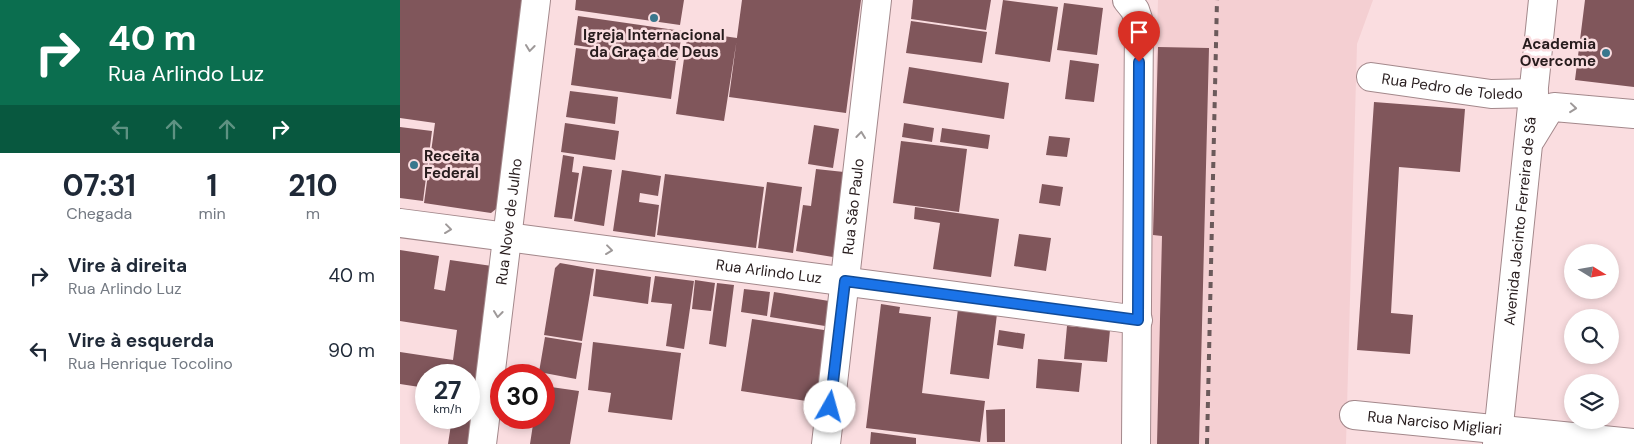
<!DOCTYPE html>
<html lang="pt">
<meta charset="utf-8">
<style>
body{margin:0;font-family:"DM Sans",sans-serif;background:#f2f2f3;color:#1f2937;height:100vh;display:flex;flex-direction:column;font-size:19px;white-space:nowrap}
*{box-sizing:border-box;margin:0}
p{font-size:16px;color:#747a83}
.icon{flex:none;width:28px;height:28px;fill:none;stroke:currentColor;stroke-width:2;stroke-linecap:round;stroke-linejoin:round}
.map{position:relative;flex:1;overflow:hidden}
.drawer{display:flex;flex-direction:column;background:#fff;width:400px}
.drawer>*{flex:none}
.guide{background:#0b6e4f;color:#fff;overflow:hidden}
.needle{width:32px;rotate:101deg}
.controls{position:absolute;left:1164px;top:244px;display:grid;gap:10px}
.controls a{display:grid;place-items:center;width:55px;height:55px;border-radius:50%;background:#fff;box-shadow:0 2px 8px #0003;font-size:25px}
.speed{position:absolute;left:15px;top:364px;display:flex;gap:10px;font-size:25px;font-weight:700;text-align:center}
.speed>*{display:grid;place-content:center;width:65px;height:65px;border-radius:50%;background:#fff;box-shadow:0 2px 8px #0003;line-height:1}
.speed small{font-size:12px;font-weight:400}
.speed .limit{border:8px solid #d22;background:#fff;color:#111}
.pin{position:absolute;display:grid;place-items:center;width:42px;height:42px;color:#fff;margin:-51px -21px;border-radius:50% 50% 50% 0;rotate:-45deg;box-shadow:0 0 5px #0007}
.pin .icon{rotate:45deg}
.me{position:absolute;width:55px;margin:-28px;rotate:7deg;stroke-linejoin:round;filter:drop-shadow(0 0 4px #0008)}
.turn{display:flex;align-items:center;gap:18px;height:105px;padding:0 25px;font-size:22px}
.turn .icon{width:65px;height:65px;stroke-width:2.5}
.turn b{display:block;font-size:35px;line-height:42px}
.lanes{display:flex;align-items:center;height:48px;padding:0 25px;background:#0003;justify-content:center;gap:25px;direction:ltr}
.lanes .off{opacity:.35}
.eta{display:flex;justify-content:space-evenly;align-items:center;height:85px;text-align:center}
.eta b{font-size:30px;font-weight:700;line-height:35px}
ul{padding:0;list-style:none}
li{display:flex;align-items:center;gap:15px;height:75px;padding:0 25px}
li div{flex:1}
li b{display:block;font-size:19px}
li em{font-style:normal}
main{display:flex;flex:1;min-height:0}
.map>svg:first-child{display:block}
.built{fill:#f4cfd2}
.building{fill:#80565b}
.lines{fill:none;stroke-linecap:round;stroke-linejoin:round}
.minor-casing{stroke:#a3888b;stroke-width:30}
.minor{stroke:#fff;stroke-width:28}
.rail{stroke:#6b5a5b;stroke-width:4;stroke-dasharray:6 6;stroke-linecap:butt}
.oneway{stroke:#9e9999}
.route-casing{stroke:#114b97;stroke-width:12}
.route{stroke:#1a73e8;stroke-width:9}
.poi-dot{fill:#39778d;stroke:#fadde0;stroke-width:2}
.labels{text-anchor:middle;stroke-width:5;stroke-linejoin:round;paint-order:stroke}
.poi-label{font-size:15px;font-weight:bold;fill:#271c1d;stroke:#fadde0}
.street-label{font-size:15px;fill:#271c1d;stroke:#fadde0}
</style>
<main>
<section class="drawer">
<div class="guide">
<div class="turn"><svg class="icon" aria-label="right" viewBox="0 0 24 24"><path d="M7 20v-9h11M14 6l5 5-5 5"/></svg><div><b>40 m</b>Rua Arlindo Luz</div></div>
<div class="lanes"><svg class="icon off" aria-label="left" viewBox="0 0 24 24"><path d="M17 20v-9H6M10 6l-5 5 5 5"/></svg><svg class="icon off" aria-label="ahead" viewBox="0 0 24 24"><path d="M12 20V5M6 11l6-6 6 6"/></svg><svg class="icon off" aria-label="ahead" viewBox="0 0 24 24"><path d="M12 20V5M6 11l6-6 6 6"/></svg><svg class="icon" aria-label="right" viewBox="0 0 24 24"><path d="M7 20v-9h11M14 6l5 5-5 5"/></svg></div>
</div>
<div class="eta">
<div><b>07:31</b><p>Chegada</p></div>
<div><b>1</b><p>min</p></div>
<div><b>210</b><p>m</p></div>
</div>
<ul>
<li><svg class="icon" aria-label="right" viewBox="0 0 24 24"><path d="M7 20v-9h11M14 6l5 5-5 5"/></svg><div><b>Vire à direita</b><p>Rua Arlindo Luz</p></div><em>40 m</em></li>
<li><svg class="icon" aria-label="left" viewBox="0 0 24 24"><path d="M17 20v-9H6M10 6l-5 5 5 5"/></svg><div><b>Vire à esquerda</b><p>Rua Henrique Tocolino</p></div><em>90 m</em></li>
</ul>
</section>
<div class="map">
<svg width="1234" height="444" viewBox="0 0 1234 444">
<rect width="100%" height="100%" fill="#fadde0"/>
<path class="built" d="M758,0H973L957,44L946,444H745Z"/>
<path class="building" d="M0,0H128L101,205L91,213L24,203L35,123L0,118Z
M176,0H284L280,25L175,10Z
M342,0H461L446,113L329,97Z
M513,0H591L586,30L511,19Z
M603,0L658,7L650,62L595,54Z
M1185,0H1234V87L1175,80Z
M664,3L703,8L697,55L657,50Z
M178,16L282,31L278,60L174,45Z
M511,21L587,32L582,63L506,53Z
M288,31L337,38L324,121L276,114Z
M758,47L809,48L799,444H757L762,236L753,235Z
M176,48L276,61L271,99L171,85Z
M670,60L699,64L694,102L665,99Z
M509,67L609,83L604,119L503,103Z
M170,91L218,97L215,124L166,117Z
M974,102L1065,109L1060,172L999,167L991,313L1013,315L1010,354L957,350Z
M165,123L219,131L215,160L161,152Z
M504,123L534,128L532,142L502,137Z
M414,125L439,129L433,168L408,164Z
M0,127L32,131L23,201L0,198Z
M542,128L590,135L588,149L540,142Z
M649,136L670,138L667,157L646,155Z
M501,141L567,149L559,212L493,203Z
M163,155L174,157L172,172L179,173L172,219L154,217Z
M183,166L212,170L204,226L174,221Z
M416,169L444,172L433,257L396,251L403,205L411,206Z
M222,170L261,176L258,196L240,193L239,202L259,205L255,237L213,231Z
M265,174L364,187L356,248L257,235Z
M367,182L402,187L393,253L358,248Z
M642,184L663,187L660,206L639,203Z
M515,207L599,219L591,277L533,269L540,223L514,219Z
M619,234L651,238L646,271L614,266Z
M0,250L39,256L34,289L45,291L50,260L92,266L68,444H48L52,418H69V375H26V388L0,384V352L53,360L57,330L0,321Z
M160,263L194,269L182,341L144,335L155,268Z
M196,269L251,277L248,304L193,296Z
M255,276L294,281L284,349L266,346L272,304L251,302Z
M295,280L315,283L311,311L292,309Z
M317,283L334,285L326,347L309,344Z
M344,289L370,292L367,316L341,312Z
M374,292L429,301L425,326L370,317Z
M481,304L500,307L499,313L531,317L522,393L585,401L580,442L466,428Z
M558,309L597,314L589,379L550,374Z
M352,319L437,332L426,404L341,391Z
M667,326L710,330L707,362L664,359Z
M599,330L625,334L623,349L597,345Z
M145,337L182,343L176,379L139,372Z
M193,342L281,353L272,420L208,412L211,393L188,390Z
M638,359L682,363L679,392L636,388Z
M144,386L179,391L170,444H130L134,418H144Z
M605,409V442H587L586,410Z
M471,432L516,438V444H470Z"/>
<g class="lines">
<g class="minor-casing">
<g id="minor">
<path d="M727,0L735,10L739,22L736,444"/>
<path id="s1" d="M971,77L1091,94L1134,93"/>
<path d="M1131,139L1150,108L1154,107L1234,114"/>
<path id="s2" d="M0,223L738,320"/>
<path id="s3" d="M954,415L1234,443"/>
<path id="s4" d="M82,444L136,0"/>
<path id="s5" d="M426,444L477,0"/>
<path id="s6" d="M1097,444L1143,0"/>
</g>
</g>
<use href="#minor" class="minor"/>
<path class="rail" d="M807,444L817,0"/>
</g>
<defs><path id="oneway-chevron" d="M-2-3.5L2.5 0L-2 3.5" fill="none" stroke-width="1.6" stroke-linecap="round" stroke-linejoin="round" transform="scale(1.25)"/></defs>
<g class="oneway">
<use href="#oneway-chevron" transform="translate(130 48) rotate(97)"/>
<use href="#oneway-chevron" transform="translate(1173 108) rotate(6)"/>
<use href="#oneway-chevron" transform="translate(461 135) rotate(-83)"/>
<use href="#oneway-chevron" transform="translate(48 229) rotate(7)"/>
<use href="#oneway-chevron" transform="translate(209 250) rotate(7)"/>
<use href="#oneway-chevron" transform="translate(98 314) rotate(97)"/>
</g>
<g class="lines">
<g class="route-casing">
<path id="route" d="M430,407L445,281L738,320L739,62"/>
</g>
<use href="#route" class="route"/>
</g>
<g class="poi-dot">
<circle cx="254" cy="18" r="5"/>
<circle cx="1206" cy="53" r="5"/>
<circle cx="14" cy="165" r="5"/>
</g>
<g class="labels">
<g class="poi-label">
<text x="254" y="40">Igreja Internacional<tspan x="254" dy="17">da Graça de Deus</tspan></text>
<text x="1196" y="49" text-anchor="end">Academia<tspan x="1196" dy="17">Overcome</tspan></text>
<text x="24" y="161" text-anchor="start">Receita<tspan x="24" dy="17">Federal</tspan></text>
</g>
<g class="street-label">
<text dy="5" stroke="none"><textPath href="#s1" startOffset="82">Rua Pedro de Toledo</textPath></text>
<text dy="5" stroke="none"><textPath href="#s5" startOffset="239">Rua São Paulo</textPath></text>
<text dy="5" stroke="none"><textPath href="#s4" startOffset="224">Rua Nove de Julho</textPath></text>
<text dy="5" stroke="none"><textPath href="#s6" startOffset="224">Avenida Jacinto Ferreira de Sá</textPath></text>
<text dy="5" stroke="none"><textPath href="#s2" startOffset="372">Rua Arlindo Luz</textPath></text>
<text dy="5" stroke="none"><textPath href="#s3" startOffset="81">Rua Narciso Migliari</textPath></text>
</g>
</g>
</svg>
<div class="controls">
<a><svg class="needle" viewBox="-14 -14 28 28"><path d="M0-13l5 13h-10z" fill="#e53935"/><path d="M0 13l5-13h-10z" fill="#747a83"/></svg></a>
<a><svg class="icon" aria-label="search" viewBox="0 0 24 24"><circle cx="10" cy="10" r="6"/><path d="M15 15l6 6"/></svg></a>
<a><svg class="icon" aria-label="layers" viewBox="0 0 24 24"><path d="M12 4l9 5-9 5-9-5zM3 14l9 5 9-5"/></svg></a>
</div>
<div class="speed"><div>27<small>km/h</small></div><div class="limit">30</div></div>
<div class="pin" style="left:739px;top:62px;background:#d93025"><svg class="icon" aria-label="arrive" viewBox="0 0 24 24"><path d="M6 21V4h12l-3 4 3 4H6"/></svg></div>
<svg class="me" style="left:430px;top:407px" viewBox="-20 -20 40 40"><circle r="19" fill="#fff"/><path d="M0-13L10 11 0 6-10 11z" fill="#1a73e8"/></svg>
</div>
</main>
